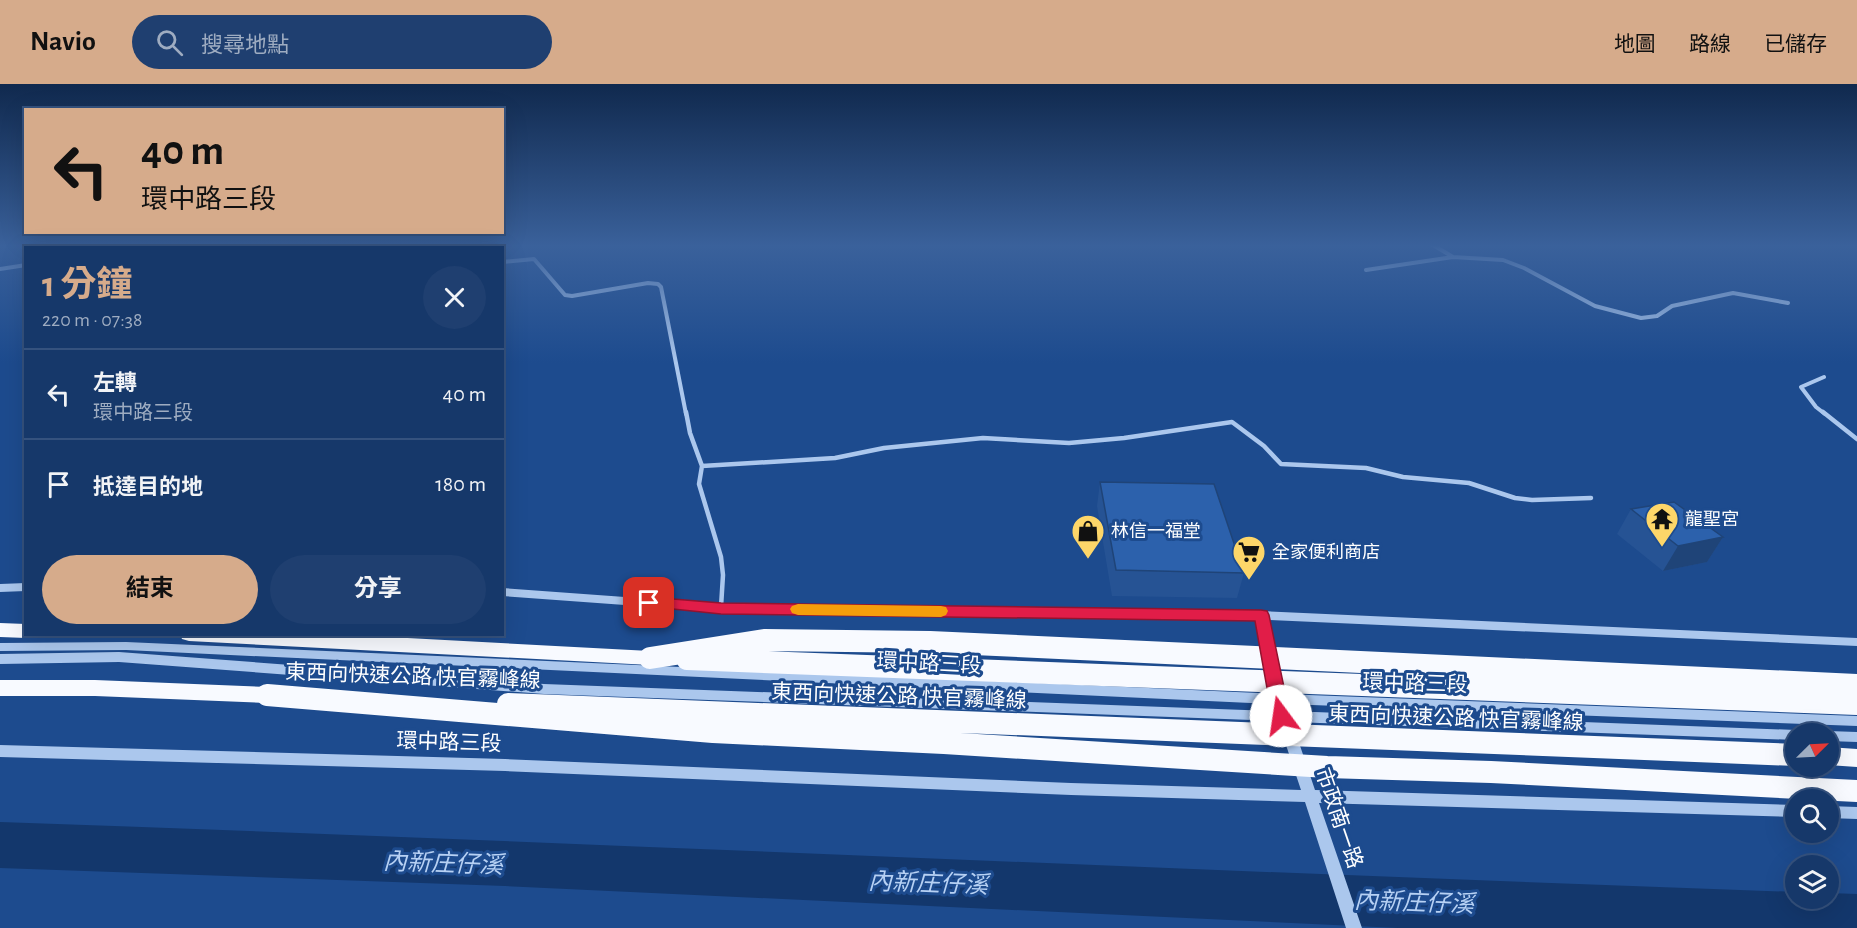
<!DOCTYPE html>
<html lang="zh-TW">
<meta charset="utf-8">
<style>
body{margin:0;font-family:"Alegreya Sans","Noto Sans TC",sans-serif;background:#1f3f70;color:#f1f3f6;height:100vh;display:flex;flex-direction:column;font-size:22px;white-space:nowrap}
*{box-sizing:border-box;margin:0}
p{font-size:20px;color:#9eacc1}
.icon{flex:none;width:33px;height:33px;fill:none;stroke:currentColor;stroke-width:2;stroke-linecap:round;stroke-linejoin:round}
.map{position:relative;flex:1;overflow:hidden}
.details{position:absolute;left:24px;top:162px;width:480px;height:390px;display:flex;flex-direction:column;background:#16386a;border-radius:0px;box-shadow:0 6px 24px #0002,0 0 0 2px #35527e}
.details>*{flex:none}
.hud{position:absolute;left:24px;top:24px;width:480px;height:126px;border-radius:0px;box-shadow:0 6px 24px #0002,0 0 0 2px #35527e;background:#d6ab8b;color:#111;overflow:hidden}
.needle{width:39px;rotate:66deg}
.controls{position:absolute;left:1785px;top:639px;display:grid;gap:12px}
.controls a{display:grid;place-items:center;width:54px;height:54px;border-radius:50%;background:#16386a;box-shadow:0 6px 24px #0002,0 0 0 2px #35527e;font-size:30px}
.pin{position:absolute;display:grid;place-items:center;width:51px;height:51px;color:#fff;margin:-26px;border-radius:12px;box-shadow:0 3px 9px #0006}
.me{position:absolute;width:66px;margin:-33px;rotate:346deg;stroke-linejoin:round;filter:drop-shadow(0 0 4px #0008)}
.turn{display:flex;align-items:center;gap:21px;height:126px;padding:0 18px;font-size:27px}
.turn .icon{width:78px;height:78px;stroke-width:2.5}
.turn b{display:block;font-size:42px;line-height:51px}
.round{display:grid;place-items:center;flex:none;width:63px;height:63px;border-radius:32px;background:#1f3f70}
.headline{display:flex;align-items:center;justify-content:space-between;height:102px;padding:0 18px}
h1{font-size:36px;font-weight:700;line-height:45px;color:#d6ab8b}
.cta{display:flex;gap:12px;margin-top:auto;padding:12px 18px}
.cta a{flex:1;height:69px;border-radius:36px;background:#d6ab8b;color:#111;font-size:24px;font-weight:700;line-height:69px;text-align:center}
.cta a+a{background:#1f3f70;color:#f1f3f6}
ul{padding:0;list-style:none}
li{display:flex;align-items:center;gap:18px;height:90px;padding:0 18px;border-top:2px solid #35527e}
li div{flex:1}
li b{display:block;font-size:22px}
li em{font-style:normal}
header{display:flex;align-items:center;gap:36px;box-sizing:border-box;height:84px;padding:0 30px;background:#d6ab8b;color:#111}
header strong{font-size:28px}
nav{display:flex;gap:33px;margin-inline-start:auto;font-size:21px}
.search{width:420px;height:54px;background:#1f3f70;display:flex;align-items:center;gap:15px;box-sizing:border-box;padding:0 21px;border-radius:33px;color:#9eacc1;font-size:22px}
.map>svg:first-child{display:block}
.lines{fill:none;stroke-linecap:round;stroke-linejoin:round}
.river{fill:#13376c;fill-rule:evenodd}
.service-far1{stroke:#abc7ed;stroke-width:4}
.service{stroke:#abc7ed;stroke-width:4.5}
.tertiary{fill:#abc7ed;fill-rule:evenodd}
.trunk{fill:#f8faff;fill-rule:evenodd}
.trunk-bridge{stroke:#f8faff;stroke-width:22}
.wall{fill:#265394}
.shaded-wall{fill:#1f4478}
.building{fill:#2c61ac;stroke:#1f4478;stroke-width:1.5}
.route{fill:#e11d48;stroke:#92132f;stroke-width:1.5}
.slow{fill:#f59e0b}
.labels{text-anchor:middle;stroke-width:6;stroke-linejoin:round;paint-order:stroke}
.poi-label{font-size:18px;fill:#fff;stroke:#1d4b8e;text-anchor:start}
.near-street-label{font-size:21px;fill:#fff;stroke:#1d4b8e}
.near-water-label{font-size:24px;font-style:italic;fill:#b7d1f4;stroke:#1d4b8e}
</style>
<header>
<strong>Navio</strong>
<div class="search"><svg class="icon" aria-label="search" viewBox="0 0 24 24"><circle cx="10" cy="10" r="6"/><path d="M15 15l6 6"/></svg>搜尋地點</div>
<nav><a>地圖</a><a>路線</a><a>已儲存</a></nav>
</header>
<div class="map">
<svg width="1857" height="844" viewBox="0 0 1857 844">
<rect width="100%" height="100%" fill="#1d4b8e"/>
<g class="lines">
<path class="river" d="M0,738C599,759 1197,787 1796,808V814H1828V809L1857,810V844H1398L505,802L0,784Z"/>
<path class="service-far1" d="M1433,161L1453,173L1503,176L1524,184L1595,222L1641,234L1657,232L1672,222L1733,209L1788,219
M135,164L149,161
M502,178L534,175L565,211L572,212L648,199L658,200L661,203L686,330
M0,185L26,181
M1366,186L1453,173
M1824,293L1801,303L1816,323L1825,330"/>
<path class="service" d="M686,328L690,349L702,382L699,400L721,473L723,491L721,523
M1823,328L1857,355
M702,382L835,374L884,364L983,354L1069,359L1124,354L1232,338L1264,362L1281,380L1366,384L1403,393L1469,399L1515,414L1532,416L1591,414"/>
<path class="tertiary" d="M26,499V507L0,508V500Z
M502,504L721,520L1261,527L1857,554V562L1268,536L1275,575L1273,578L1269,580L1265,578L1263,575L1256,535L721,528L502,512Z
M126,558L1258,609H1269L1270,605L1275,603L1280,605L1282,610L1857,632V642L1286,620L1288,627L1796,646L1802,650H1796V656L1292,638L1315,706L1796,721V733L1319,719L1362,844H1346L1305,718L1071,711L505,687L0,673V661L505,675L1071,699L1301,706L1278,637L544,610L119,578L0,580V570L119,568L544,600L1275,627L1272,620L126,566L0,567V559Z
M1828,647L1857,648V658L1828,657V650H1823Z
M1828,722L1857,723V735L1828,734Z"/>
<path class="trunk" d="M0,539L26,540V550H34L26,554L0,553Z
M180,550H333L650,567L657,569L660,574L657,579L650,581L189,557L182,555Z
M0,596H95L267,603L274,605L277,611L274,617L267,619L95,612H0Z
M1828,663L1857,665V683L1828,681Z"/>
<path class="trunk-bridge" d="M650,574L764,556L930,558L1857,601
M687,575L1857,620
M267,611L713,648L944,659L1327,683L1491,688L1857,707
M508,620L1796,671"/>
</g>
<path class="wall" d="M1100,398L1244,489L1237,514L1112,512L1097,422Z
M1631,425L1723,453L1707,478L1663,487L1617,450Z"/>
<path class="shaded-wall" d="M1723,453L1707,478L1663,487L1678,462Z"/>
<path class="building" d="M1100,398L1214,400L1244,489L1116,486Z
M1674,418L1723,453L1678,462L1631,425Z"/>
<linearGradient id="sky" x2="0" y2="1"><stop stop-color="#10294e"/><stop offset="0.58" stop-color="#3a619b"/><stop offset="1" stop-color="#3a619b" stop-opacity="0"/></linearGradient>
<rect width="1857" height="279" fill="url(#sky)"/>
<path class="route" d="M649,513L721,519L1261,526L1267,527L1269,531L1290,632L1287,637L1281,639L1275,637L1272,632L1255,537L721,530L644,522L641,519L644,515Z"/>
<path class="slow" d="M798,520L941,522L946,523L948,527L946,531L941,533L798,531L792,529L790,525L792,522Z"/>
<defs>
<g id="temple-pin" transform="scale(1.725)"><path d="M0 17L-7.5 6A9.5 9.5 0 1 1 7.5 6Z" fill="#fdd669" stroke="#1d4b8e"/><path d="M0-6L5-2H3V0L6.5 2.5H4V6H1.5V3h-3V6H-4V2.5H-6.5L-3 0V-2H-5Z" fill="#111"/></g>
<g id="shop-pin" transform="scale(1.725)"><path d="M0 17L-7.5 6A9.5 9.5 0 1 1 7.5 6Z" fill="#fdd669" stroke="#1d4b8e"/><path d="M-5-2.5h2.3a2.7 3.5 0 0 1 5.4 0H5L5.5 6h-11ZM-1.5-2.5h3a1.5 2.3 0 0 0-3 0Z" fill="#111"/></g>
<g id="supermarket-pin" transform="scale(1.725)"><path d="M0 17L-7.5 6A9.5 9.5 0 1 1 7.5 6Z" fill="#fdd669" stroke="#1d4b8e"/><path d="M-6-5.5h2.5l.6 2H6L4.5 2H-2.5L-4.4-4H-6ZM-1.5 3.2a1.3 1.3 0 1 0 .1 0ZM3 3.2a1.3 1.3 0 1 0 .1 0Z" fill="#111"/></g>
</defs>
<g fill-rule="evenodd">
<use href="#temple-pin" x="1662" y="435"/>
<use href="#shop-pin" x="1088" y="447"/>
<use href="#supermarket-pin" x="1249" y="468"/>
</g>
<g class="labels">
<g class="poi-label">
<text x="1685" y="441">龍聖宮</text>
<text x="1111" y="453">林信一福堂</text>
<text x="1272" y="474">全家便利商店</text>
</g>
<g class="near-street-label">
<text transform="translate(929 579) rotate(3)" y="7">環中路三段</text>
<text transform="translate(413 592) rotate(2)" y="7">東西向快速公路 快官霧峰線</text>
<text transform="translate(1415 599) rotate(2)" y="7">環中路三段</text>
<text transform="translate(899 612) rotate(2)" y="7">東西向快速公路 快官霧峰線</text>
<text transform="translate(1456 634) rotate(2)" y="7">東西向快速公路 快官霧峰線</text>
<text transform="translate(449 658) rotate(2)" y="7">環中路三段</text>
<text transform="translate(1339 734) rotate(71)" y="7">市政南一路</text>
</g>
<g class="near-water-label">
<text transform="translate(443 779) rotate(2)" y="8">內新庄仔溪</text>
<text transform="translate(928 799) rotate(2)" y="8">內新庄仔溪</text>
<text transform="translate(1414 818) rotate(2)" y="8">內新庄仔溪</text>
</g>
</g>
</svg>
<div class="controls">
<a><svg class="needle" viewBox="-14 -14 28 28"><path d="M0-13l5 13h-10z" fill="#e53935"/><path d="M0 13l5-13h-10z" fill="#9eacc1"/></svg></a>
<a><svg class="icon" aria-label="search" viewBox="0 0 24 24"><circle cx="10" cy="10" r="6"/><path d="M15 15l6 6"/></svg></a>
<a><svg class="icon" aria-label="layers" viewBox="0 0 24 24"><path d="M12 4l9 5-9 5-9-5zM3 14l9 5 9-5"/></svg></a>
</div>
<div class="pin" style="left:649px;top:519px;background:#d93025"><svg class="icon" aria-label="arrive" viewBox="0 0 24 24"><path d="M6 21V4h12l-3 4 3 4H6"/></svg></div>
<svg class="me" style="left:1281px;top:632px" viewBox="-20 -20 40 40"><circle r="19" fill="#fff"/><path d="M0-13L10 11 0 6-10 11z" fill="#e11d48"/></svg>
<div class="hud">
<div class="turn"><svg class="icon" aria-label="left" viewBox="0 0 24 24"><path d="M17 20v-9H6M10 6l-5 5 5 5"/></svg><div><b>40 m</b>環中路三段</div></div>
</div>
<section class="details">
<div class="headline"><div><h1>1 分鐘</h1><p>220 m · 07:38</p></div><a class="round"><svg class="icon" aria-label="close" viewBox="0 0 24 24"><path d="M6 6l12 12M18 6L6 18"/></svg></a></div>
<ul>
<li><svg class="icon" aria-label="left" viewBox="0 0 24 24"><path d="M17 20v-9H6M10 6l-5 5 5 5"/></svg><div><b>左轉</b><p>環中路三段</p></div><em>40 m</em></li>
<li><svg class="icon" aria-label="arrive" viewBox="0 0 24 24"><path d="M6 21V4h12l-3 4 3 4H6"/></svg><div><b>抵達目的地</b></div><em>180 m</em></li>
</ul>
<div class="cta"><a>結束</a><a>分享</a></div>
</section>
</div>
